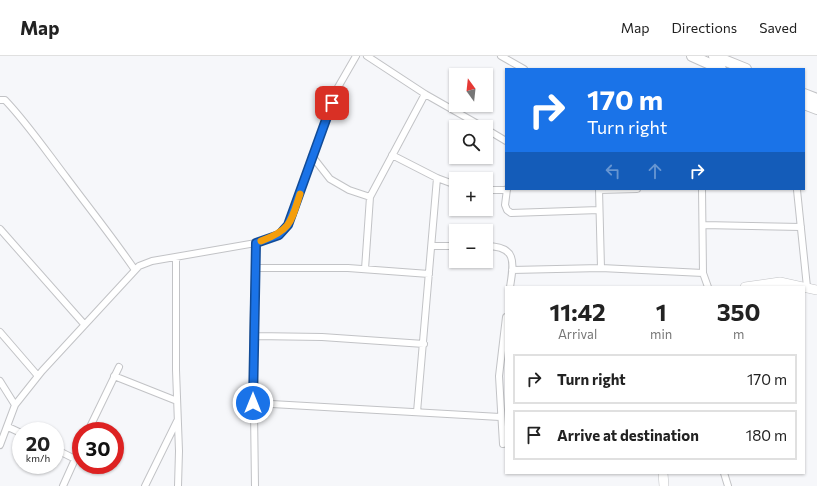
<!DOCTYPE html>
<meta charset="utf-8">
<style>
body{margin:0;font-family:Commissioner,sans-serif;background:#f6f6f6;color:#222;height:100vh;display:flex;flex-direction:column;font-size:15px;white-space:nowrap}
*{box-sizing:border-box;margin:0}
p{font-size:13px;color:#767676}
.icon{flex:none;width:22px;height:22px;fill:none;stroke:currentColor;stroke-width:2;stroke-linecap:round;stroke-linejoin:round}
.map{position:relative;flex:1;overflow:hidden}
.panel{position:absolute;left:505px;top:230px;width:300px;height:188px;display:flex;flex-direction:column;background:#fff;border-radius:0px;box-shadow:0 1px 3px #0004}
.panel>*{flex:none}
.banner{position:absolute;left:505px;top:12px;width:300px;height:122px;border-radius:0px;box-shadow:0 1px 3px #0004;background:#1a73e8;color:#fff;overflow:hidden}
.needle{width:26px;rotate:345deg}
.tools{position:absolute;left:449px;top:12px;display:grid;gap:8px}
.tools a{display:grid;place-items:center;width:44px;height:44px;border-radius:0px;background:#fff;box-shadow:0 1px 3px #0004;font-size:20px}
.speed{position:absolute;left:12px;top:366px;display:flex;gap:8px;font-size:20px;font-weight:700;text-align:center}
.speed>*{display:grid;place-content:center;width:52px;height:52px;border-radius:50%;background:#fff;box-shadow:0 1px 3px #0004;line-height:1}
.speed small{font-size:10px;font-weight:400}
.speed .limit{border:6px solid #d22;background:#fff;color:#111}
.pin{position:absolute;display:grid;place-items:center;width:34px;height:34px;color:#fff;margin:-17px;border-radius:8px;box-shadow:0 2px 6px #0006}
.me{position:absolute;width:44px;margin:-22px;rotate:0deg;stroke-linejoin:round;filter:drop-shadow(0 0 3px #0008)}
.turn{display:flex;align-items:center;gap:14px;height:84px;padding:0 16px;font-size:18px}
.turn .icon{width:52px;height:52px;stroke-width:2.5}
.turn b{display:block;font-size:28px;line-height:34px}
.lanes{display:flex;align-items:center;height:38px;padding:0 16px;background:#0003;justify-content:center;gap:20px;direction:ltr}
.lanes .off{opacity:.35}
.eta{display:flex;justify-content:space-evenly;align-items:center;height:68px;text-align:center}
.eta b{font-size:24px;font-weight:700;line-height:28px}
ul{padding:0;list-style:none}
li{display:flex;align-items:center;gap:12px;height:50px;margin:0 8px 6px;padding:0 8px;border:2px solid #e0e0e0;border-radius:0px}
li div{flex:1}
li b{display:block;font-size:15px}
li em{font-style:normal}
header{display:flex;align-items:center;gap:24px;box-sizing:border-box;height:56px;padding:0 20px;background:#fff;border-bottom:1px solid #e0e0e0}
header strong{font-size:19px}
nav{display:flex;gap:22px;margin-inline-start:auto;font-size:14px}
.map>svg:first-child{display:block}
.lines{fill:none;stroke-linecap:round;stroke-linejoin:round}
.street-casing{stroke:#c2c3c6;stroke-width:8}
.secondary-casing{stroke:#c2c3c6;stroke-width:10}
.primary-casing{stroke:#c2c3c6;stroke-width:12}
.street{stroke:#fff;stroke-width:6}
.secondary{stroke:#fff;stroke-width:9}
.primary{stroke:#fff;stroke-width:10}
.route-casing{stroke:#114b97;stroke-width:10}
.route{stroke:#1a73e8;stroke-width:7}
.slow{stroke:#f59e0b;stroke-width:7}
</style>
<header>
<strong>Map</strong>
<nav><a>Map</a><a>Directions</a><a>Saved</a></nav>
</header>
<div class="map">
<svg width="817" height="430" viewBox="0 0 817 430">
<rect width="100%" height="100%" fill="#f6f7fa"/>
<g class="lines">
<g class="street-casing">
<path id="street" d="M367,0L425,38L483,71
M501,0L524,13
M0,44H5C27,67 46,95 66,121C89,152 113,182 135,214
M486,73L506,85
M392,99L437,122L456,129
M312,100L330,123L349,134L370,141
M507,133L505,149L507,154L511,157L599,154
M599,133L601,212
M702,133L703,217L708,231
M486,134H507
M599,134L637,133
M797,134L807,231
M703,169L801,171
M0,173L84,268
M432,190H456
M486,190C517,190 514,206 510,231
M176,201V314L179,395L178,430
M256,212H348L429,218
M365,213L370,141L425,38
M512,214L601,212L703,217
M0,276L38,320
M253,280L322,281L424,288
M114,320L177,345
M0,325L15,349
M253,347L500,361
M417,356L437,122
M8,371L21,377
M88,375L119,311
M503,388L499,320L506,261
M0,389L15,349L42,315L139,210L152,205L256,187L279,179L288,169L337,33L356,0
M55,393L75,403
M724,417L728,430
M63,430L81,390
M145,430L177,365
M255,430L253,280L256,187"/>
</g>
<g class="secondary-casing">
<path id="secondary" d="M745,231L780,226L817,234
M663,417L664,430"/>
</g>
<g class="primary-casing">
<path id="primary" d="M692,0L721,13
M714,0L746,13
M804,38L817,43
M804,48L817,53"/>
</g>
<use href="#street" class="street"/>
<use href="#secondary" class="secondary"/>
<use href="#primary" class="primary"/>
</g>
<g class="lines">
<g class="route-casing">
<path id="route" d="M253,347L256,187L279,179L288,169L332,47"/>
</g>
<use href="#route" class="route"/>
<path class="slow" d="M261,185C291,174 291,166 300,138"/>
</g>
</svg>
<div class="tools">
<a><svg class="needle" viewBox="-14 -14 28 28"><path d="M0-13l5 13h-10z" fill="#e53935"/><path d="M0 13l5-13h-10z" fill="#767676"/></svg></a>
<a><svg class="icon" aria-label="search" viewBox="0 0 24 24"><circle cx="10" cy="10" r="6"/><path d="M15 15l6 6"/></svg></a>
<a>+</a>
<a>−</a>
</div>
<div class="speed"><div>20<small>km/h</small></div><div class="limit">30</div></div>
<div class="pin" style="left:332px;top:47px;background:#d93025"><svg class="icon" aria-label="arrive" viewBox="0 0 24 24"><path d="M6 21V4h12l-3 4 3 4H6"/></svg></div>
<svg class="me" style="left:253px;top:347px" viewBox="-20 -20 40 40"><circle r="17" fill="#1a73e8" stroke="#fff" stroke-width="3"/><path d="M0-11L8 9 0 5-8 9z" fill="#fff"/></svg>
<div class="banner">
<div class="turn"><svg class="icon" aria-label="right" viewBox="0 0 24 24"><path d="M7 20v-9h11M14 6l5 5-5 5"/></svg><div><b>170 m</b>Turn right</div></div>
<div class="lanes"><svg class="icon off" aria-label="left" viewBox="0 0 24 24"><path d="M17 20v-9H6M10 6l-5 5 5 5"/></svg><svg class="icon off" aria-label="ahead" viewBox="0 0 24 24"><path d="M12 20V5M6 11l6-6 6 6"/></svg><svg class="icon" aria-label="right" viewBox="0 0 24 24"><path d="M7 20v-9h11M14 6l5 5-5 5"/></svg></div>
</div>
<section class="panel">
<div class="eta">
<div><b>11:42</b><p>Arrival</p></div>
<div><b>1</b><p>min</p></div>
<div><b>350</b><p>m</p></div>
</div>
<ul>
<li><svg class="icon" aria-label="right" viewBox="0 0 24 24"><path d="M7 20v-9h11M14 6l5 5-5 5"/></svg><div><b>Turn right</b></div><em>170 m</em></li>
<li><svg class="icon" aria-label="arrive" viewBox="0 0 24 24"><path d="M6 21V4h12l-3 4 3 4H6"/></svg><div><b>Arrive at destination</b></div><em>180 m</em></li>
</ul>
</section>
</div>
